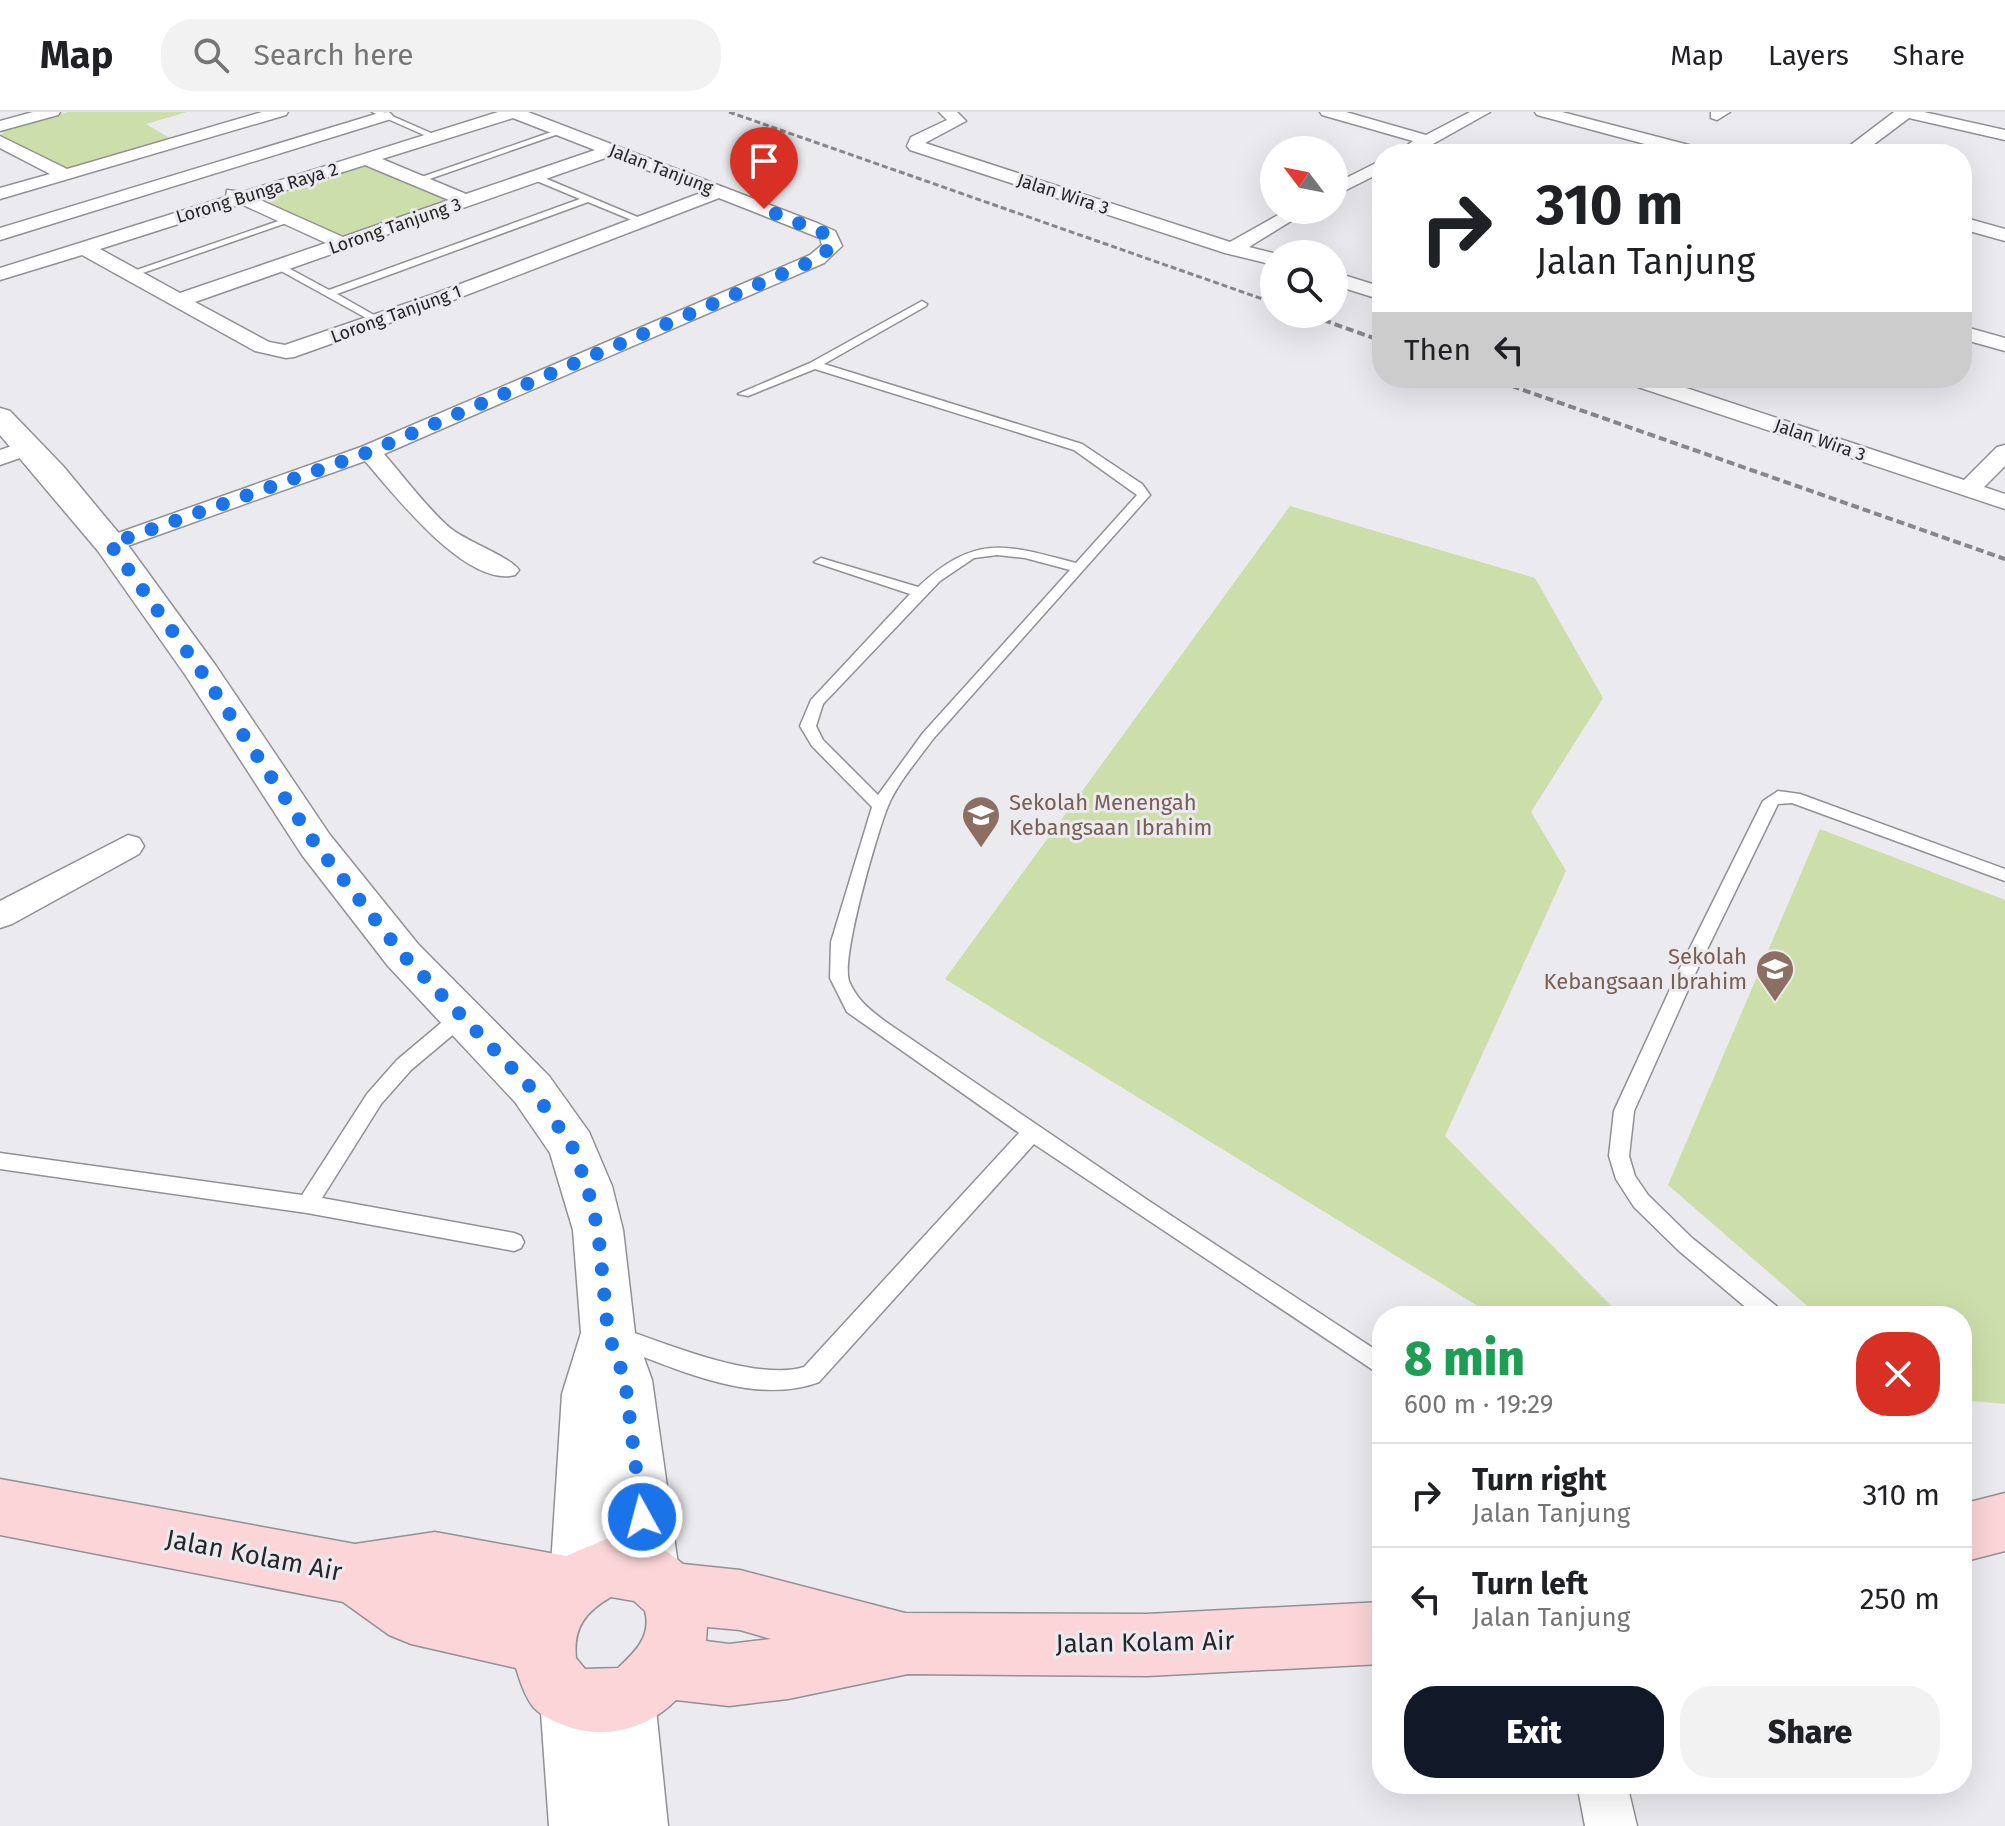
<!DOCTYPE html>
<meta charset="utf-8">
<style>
body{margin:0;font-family:"Fira Sans",sans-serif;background:#f2f2f2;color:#202124;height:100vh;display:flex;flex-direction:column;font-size:30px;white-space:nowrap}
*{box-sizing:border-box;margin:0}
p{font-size:26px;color:#757577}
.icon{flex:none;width:44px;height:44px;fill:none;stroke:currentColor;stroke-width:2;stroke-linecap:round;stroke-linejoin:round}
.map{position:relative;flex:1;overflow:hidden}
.panel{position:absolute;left:1372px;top:1194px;width:600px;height:488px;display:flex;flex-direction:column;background:#fff;border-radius:32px;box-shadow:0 8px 32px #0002}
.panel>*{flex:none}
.top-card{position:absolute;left:1372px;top:32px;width:600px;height:244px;border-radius:32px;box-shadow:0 8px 32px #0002;background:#fff;color:#202124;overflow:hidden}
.needle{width:52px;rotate:302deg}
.tools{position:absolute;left:1260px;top:24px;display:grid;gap:16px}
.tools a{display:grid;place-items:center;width:88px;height:88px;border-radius:50%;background:#fff;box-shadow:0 8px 32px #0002;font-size:40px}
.pin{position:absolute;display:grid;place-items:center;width:68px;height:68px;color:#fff;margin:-82px -34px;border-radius:50% 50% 50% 0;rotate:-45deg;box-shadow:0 0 8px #0007}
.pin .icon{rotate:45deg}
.me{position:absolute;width:88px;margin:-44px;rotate:353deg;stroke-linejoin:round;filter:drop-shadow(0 0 6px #0008)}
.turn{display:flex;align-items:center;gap:28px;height:168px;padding:0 32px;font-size:36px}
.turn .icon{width:104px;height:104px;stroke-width:2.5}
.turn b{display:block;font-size:56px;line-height:68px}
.then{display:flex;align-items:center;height:76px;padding:0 32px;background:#0003;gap:16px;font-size:30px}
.round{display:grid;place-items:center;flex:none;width:84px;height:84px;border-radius:32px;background:#f2f2f2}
.headline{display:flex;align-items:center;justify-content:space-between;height:136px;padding:0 32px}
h1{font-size:48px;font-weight:800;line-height:60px;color:#1e9e55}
.button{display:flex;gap:16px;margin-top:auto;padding:16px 32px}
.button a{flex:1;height:92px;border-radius:32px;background:#111827;color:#fff;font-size:32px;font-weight:800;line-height:92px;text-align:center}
.button a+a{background:#f2f2f2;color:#202124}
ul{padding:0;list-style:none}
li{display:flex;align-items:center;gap:24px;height:104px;padding:0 32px;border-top:2px solid #e0e0e0}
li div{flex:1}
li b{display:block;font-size:30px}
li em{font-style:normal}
header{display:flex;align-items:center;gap:48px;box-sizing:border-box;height:112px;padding:0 40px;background:#fff;border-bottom:2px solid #e0e0e0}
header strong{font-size:38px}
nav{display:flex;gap:44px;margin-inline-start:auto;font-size:28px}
.search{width:560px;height:72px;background:#f2f2f2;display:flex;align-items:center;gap:20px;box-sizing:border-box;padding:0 28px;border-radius:32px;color:#757577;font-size:30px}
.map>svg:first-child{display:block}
.green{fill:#ccdfaa}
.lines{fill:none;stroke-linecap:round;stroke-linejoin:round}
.service-casing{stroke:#919094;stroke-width:3}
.minor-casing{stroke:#919094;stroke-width:3}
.tertiary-casing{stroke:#919094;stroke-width:3}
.secondary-casing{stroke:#919094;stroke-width:3}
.service{fill:#fff;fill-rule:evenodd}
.minor{fill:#fff;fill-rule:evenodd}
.tertiary{fill:#fff;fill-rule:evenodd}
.secondary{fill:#fbd5d8;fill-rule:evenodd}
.rail-far1{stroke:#87878a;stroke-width:3;stroke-dasharray:6 3;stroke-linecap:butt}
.rail{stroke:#87878a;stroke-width:4;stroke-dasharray:8 4;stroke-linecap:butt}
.route{stroke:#1a73e8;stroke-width:14;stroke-dasharray:0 25.2}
.labels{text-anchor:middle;stroke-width:6;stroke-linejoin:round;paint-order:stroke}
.far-street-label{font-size:18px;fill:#262628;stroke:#ebeaee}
.education-label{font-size:22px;fill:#785e54;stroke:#ebeaee;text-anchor:start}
.near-street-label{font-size:26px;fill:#262628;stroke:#ebeaee}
</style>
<header>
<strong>Map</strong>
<div class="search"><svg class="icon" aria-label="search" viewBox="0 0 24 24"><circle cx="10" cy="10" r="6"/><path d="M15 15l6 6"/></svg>Search here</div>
<nav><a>Map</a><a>Layers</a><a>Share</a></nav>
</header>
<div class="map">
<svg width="2005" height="1714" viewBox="0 0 2005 1714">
<rect width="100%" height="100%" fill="#ebeaee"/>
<path class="green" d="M68,0H187L146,12L173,28L65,56L1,23L5,17Z
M364,51L454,88L343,127L256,85Z
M1290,394L1535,466L1603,586L1531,700L1566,759L1445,1024L1621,1204H1494L945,867Z
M1820,717L2005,788V1292L1962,1288V1204H1819L1668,1073Z"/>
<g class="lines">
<g class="service-casing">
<path id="service" d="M372,0H383L440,25L433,27Z
M560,17L567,19L418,71L410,69Z
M535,62L647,109L639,111L588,90L337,182L381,207L382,209L377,212L272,154L281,152L329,178L580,87L532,67L530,65Z
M287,106L295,108L134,164L125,162Z
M922,189L927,192L926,194L824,252L1082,332L1142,372L1150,383L933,627C918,648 898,670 888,694C877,721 841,845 849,869C857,888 870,898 886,910L1149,1089L1382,1242V1264L1034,1032L819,1270C753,1295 673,1255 610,1232L607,1225L610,1218L618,1215C664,1231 757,1270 804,1255L1019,1021L847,900L830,866L831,830L872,695L812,634L800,614L811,588L910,482L814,450L821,446L918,475C975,422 1005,432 1076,451L1137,383L1074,338L815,257L748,284L738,282L810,251ZM997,443L1025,446L1070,458L923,621L878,683L823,628L816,614L823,592L940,469L974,446Z
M1778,679L1800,682L2005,757V769L1792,691L1778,692L1696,860L1634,999L1629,1044L1635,1064L1648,1083L1692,1126L1780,1197L1783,1204H1756L1678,1138L1634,1095L1616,1067L1609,1044L1614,999L1678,860L1763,689Z
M461,898L468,900L470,905L468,910L411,958L381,992L322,1086L514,1121L521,1124L524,1130L521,1136L514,1139L307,1101L0,1057V1041L302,1083L367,982L397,948L454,900Z"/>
</g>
<g class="minor-casing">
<path id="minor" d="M33,0H60L58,3L0,19V9Z
M262,0H288L286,3L0,87V76L50,62L0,36V24L67,57Z
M498,0H528L817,111L835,119L842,134L824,151L384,342C405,366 426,395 450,416C467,430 509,444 519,458L515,463C466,476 394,382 365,349L119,437H101L97,432L101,427L361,335L810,143L822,133L820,126L719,86L448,190L294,245L286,246L255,239L82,143L0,168V156L226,85L227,78L243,80ZM513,6L595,38L466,82L382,47ZM611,44L703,80L434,182L285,233L269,230L195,190ZM365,53L449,88L343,125L258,87ZM241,92L326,131L180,181L100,137Z
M939,0H957L966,9L925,31L1230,130L1287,98H1309L1249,135L1277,142H1274V153L1225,141L910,38L907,34L911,25L947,8Z
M1320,0H1346L1426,23L1470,0H1490L1415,42H1404L1401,38L1413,29L1322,3Z
M1535,0H1562L1708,38L1711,42H1682L1537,3Z
M1711,0H1730L1717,8L1711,6Z
M1894,0H1924L2005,18V28L1909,6L1861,42H1848V35Z
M379,1L389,0L393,4L391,7L0,128V116Z
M1382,48V60L1334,84V72Z
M1962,105L2005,117V129L1962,117Z
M1334,160L1382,175V188L1334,173Z
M1962,214L2005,226V239L1962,227Z
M1623,266H1656L1964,368L1997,335L2005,333V354L1984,375L2005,382V397L1626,271Z
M29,328L37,330L41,335L37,340L0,353V338Z
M128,723L139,726L144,734L139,742L12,812L0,816V789Z
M1577,1672H1627L1637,1714H1585Z"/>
</g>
<g class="tertiary-casing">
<path id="tertiary" d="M0,296L10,299L63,354L122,425L216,554L330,723L418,832L549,964L589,1020L612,1074L623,1118L635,1221L652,1268L679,1460L670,1481L649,1490L628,1481L619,1460L613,1404L610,1469L601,1490L580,1499L559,1490L550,1469L562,1282L581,1221L573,1118L550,1041L515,990L388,854L302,743L186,564L98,439L0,323Z
M572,1554L594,1564L598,1571L601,1565L623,1555L645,1565L655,1587L668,1714H549L540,1586L550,1564Z"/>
</g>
<g class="secondary-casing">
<path id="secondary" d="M0,1367L355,1432L435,1420L566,1444L611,1425L648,1432L669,1441L683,1452L740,1458L905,1501L1147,1502L1382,1490V1552L1147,1564L908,1562L788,1587L729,1594L676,1588C645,1619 601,1629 561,1612C551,1608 542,1604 534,1596C525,1585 520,1569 516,1556L411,1532L389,1523L343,1490L0,1423ZM611,1485L634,1489L645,1499C652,1524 635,1540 618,1556L585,1557L576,1546C573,1516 585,1500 611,1485ZM707,1515L740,1518L771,1527L729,1532L706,1529Z
M2005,1381V1439L1962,1450V1392Z"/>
</g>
<use href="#service" class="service"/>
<use href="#minor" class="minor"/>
<use href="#tertiary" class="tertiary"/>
<use href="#secondary" class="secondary"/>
<path class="rail-far1" d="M729,0L1274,191
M1306,202L1318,206"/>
<path class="rail" d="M1312,204L1382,229
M1489,266L2005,447"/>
</g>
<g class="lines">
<path class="route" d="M642,1405L625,1268L608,1221L598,1118L587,1074L572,1034L532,977L403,843L316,733L203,562L110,432L369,340L817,147L832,134L828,123L764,97"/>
</g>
<defs>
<g id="school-pin" transform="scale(2)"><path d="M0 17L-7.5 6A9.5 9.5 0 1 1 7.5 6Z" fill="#8d6e63" stroke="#ebeaee"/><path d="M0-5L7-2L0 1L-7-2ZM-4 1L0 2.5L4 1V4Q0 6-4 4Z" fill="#fff"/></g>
</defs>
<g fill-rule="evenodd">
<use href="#school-pin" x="981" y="703"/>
<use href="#school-pin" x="1775" y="857"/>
</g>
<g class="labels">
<g class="far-street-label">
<text transform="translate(661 57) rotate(21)" y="6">Jalan Tanjung</text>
<text transform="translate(257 81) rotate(-17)" y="6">Lorong Bunga Raya 2</text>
<text transform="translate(1063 82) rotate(18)" y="6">Jalan Wira 3</text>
<text transform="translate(395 114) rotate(-19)" y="6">Lorong Tanjung 3</text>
<text transform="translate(396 202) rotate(-20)" y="6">Lorong Tanjung 1</text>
<text transform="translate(1820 328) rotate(19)" y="6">Jalan Wira 3</text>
</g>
<g class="education-label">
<text x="1009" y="698">Sekolah Menengah<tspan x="1009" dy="25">Kebangsaan Ibrahim</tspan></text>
<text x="1747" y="852" text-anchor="end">Sekolah<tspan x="1747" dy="25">Kebangsaan Ibrahim</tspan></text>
</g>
<g class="near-street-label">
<text transform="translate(254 1443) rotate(11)" y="9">Jalan Kolam Air</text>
<text transform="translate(1145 1530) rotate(-1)" y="9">Jalan Kolam Air</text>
</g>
</g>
</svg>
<div class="tools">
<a><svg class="needle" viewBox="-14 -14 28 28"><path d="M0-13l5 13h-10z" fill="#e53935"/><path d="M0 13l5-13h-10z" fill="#757577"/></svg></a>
<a><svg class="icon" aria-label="search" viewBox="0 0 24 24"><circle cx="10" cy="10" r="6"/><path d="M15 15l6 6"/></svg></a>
</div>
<div class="pin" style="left:764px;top:97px;background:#d93025"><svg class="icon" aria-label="arrive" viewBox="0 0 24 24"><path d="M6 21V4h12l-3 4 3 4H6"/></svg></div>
<svg class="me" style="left:642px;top:1405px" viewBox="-20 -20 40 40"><circle r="17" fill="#1a73e8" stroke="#fff" stroke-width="3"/><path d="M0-11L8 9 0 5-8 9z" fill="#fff"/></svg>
<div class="top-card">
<div class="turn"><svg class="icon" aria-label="right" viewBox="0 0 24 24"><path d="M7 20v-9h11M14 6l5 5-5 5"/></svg><div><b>310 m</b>Jalan Tanjung</div></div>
<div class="then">Then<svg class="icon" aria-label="left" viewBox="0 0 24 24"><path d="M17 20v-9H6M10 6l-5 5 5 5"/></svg></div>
</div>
<section class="panel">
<div class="headline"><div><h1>8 min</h1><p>600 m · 19:29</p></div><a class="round" style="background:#d93025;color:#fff"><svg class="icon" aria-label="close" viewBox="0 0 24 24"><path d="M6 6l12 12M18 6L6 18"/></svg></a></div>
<ul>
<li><svg class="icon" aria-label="right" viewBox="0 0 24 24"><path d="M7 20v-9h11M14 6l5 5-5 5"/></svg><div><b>Turn right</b><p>Jalan Tanjung</p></div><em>310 m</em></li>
<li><svg class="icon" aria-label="left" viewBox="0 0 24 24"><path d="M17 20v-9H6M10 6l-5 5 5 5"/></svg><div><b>Turn left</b><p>Jalan Tanjung</p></div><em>250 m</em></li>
</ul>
<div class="button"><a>Exit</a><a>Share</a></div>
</section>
</div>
